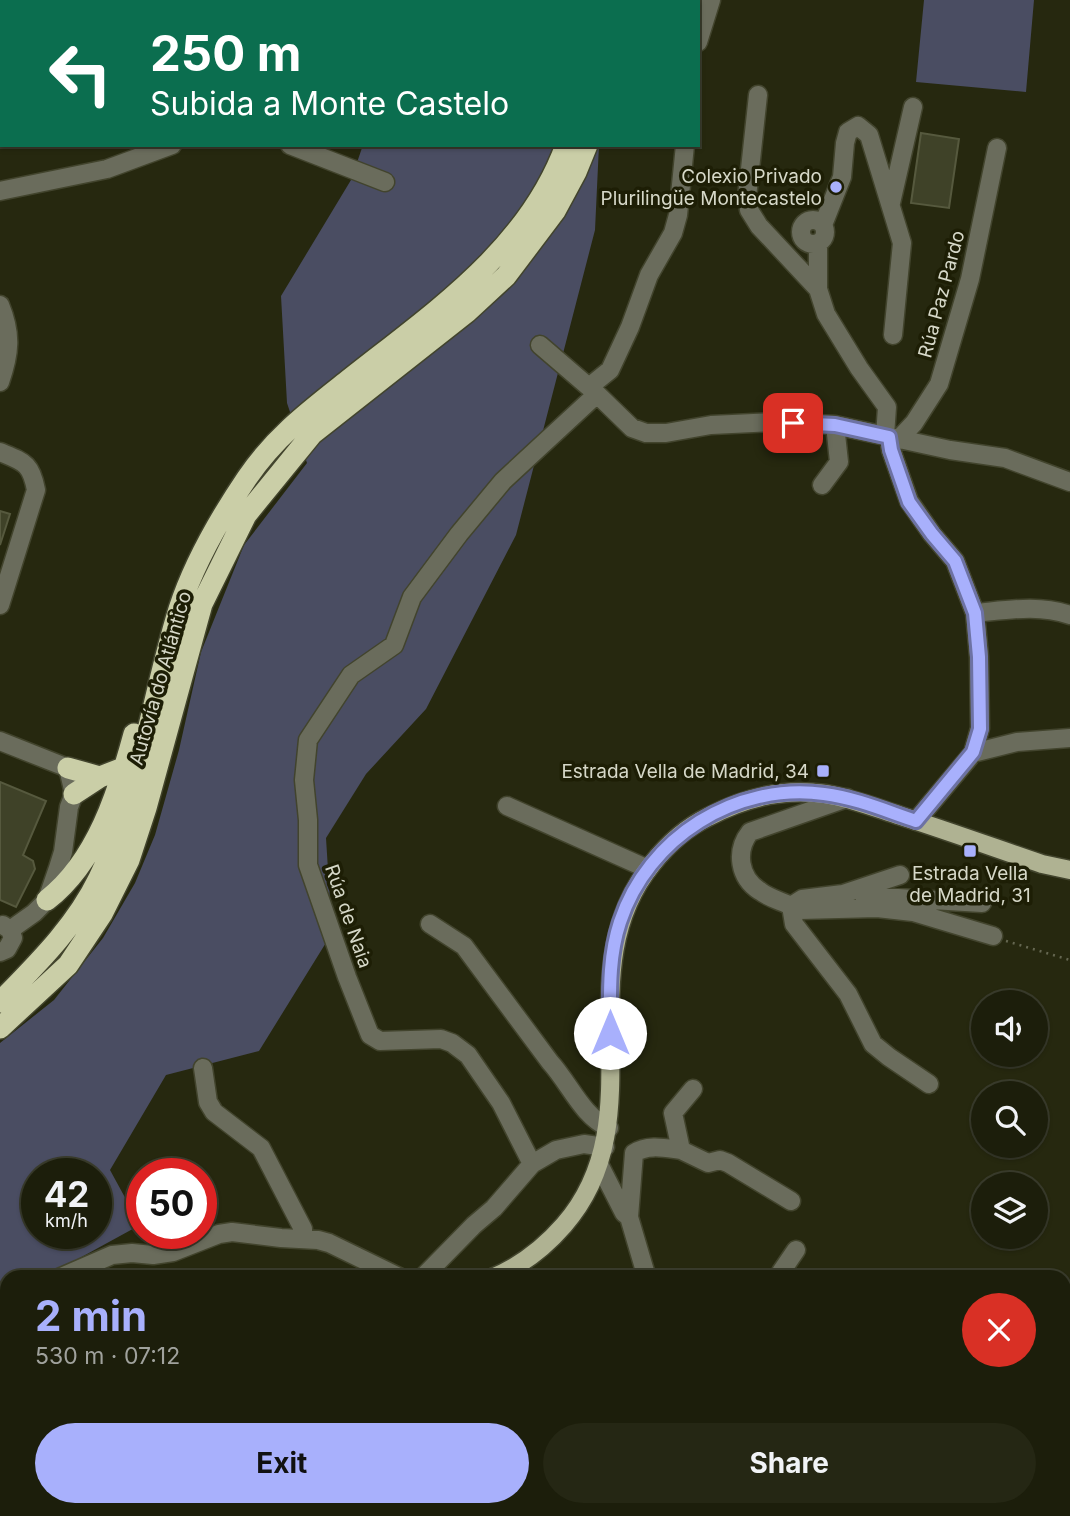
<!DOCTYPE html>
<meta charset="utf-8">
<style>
body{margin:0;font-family:Inter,sans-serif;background:#252714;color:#f1f3f6;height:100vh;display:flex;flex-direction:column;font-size:26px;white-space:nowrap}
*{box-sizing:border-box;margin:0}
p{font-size:23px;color:#a0a29d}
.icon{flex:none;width:38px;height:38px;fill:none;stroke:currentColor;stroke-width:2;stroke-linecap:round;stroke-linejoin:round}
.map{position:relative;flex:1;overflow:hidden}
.drawer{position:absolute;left:0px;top:1270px;width:1071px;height:247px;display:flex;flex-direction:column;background:#1c1e0b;border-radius:21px 21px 0 0;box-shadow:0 2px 5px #0004,0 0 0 2px #3a3c2c}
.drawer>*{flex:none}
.top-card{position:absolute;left:0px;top:0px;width:700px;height:147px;box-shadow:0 2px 5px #0004,0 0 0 2px #3a3c2c;background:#0b6e4f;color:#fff;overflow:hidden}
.buttons{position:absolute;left:971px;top:990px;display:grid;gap:14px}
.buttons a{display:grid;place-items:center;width:77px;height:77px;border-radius:50%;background:#1c1e0b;box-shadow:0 2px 5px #0004,0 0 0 2px #3a3c2c;font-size:35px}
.speed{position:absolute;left:21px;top:1158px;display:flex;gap:14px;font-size:35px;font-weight:700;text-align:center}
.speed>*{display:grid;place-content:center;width:91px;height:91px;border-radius:50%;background:#1c1e0b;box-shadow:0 2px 5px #0004,0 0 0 2px #3a3c2c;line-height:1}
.speed small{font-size:18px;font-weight:400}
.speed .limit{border:10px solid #d22;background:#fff;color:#111}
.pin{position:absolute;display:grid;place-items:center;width:60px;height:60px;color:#fff;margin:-30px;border-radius:14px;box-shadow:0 4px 10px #0006}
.me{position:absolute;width:77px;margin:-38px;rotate:0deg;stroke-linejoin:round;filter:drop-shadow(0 0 5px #0008)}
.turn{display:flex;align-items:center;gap:24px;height:147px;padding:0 35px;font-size:32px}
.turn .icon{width:91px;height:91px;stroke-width:2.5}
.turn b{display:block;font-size:49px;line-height:60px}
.round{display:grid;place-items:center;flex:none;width:74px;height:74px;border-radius:37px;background:#252714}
.overview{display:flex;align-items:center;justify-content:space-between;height:119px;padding:0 35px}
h1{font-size:42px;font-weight:700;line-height:52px;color:#a8b0fc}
.cta{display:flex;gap:14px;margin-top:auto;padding:14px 35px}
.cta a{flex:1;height:80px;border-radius:42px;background:#a8b0fc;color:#111;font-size:28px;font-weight:700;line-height:80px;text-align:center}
.cta a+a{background:#252714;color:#f1f3f6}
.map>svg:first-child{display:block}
.green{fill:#4a4d62;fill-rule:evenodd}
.building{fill:#3f4228;stroke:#56593e;stroke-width:2}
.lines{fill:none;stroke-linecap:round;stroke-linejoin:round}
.minor-casing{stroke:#42442d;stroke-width:21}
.major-casing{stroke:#42442d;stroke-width:21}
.highway-casing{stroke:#42442d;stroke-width:24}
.path{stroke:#656751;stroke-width:2.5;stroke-dasharray:2 5;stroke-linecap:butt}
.minor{stroke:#6a6c5c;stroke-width:18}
.major{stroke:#afb292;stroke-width:18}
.highway{stroke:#cacea7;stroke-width:21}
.route-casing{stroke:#6d72a4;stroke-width:18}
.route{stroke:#a8b0fc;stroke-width:12}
.poi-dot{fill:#a8b0fc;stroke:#1d1e05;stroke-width:2.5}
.labels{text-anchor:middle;stroke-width:7;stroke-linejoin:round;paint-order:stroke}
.poi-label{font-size:19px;fill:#d6d8c8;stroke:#1d1e05;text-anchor:end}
.street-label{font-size:19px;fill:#d6d8c8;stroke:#1d1e05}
</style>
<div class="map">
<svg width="1070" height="1516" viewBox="0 0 1070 1516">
<rect width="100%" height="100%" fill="#26280f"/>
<path class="green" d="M408,0H604L408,2Z
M924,0H1034L1026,92L916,82Z
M363,145H599L595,230L516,535L426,709L366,774L326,838L332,933L259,1051L166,1075L110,1170L140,1225L45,1277L7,1278V1293L0,1296V1043L54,1000L103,938L135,883L155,835L179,750L201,652L244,545L307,463L287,403L281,296L351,180ZM37,1174H96V1234H37Z"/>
<path class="building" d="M921,133L959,139L949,208L911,203Z
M0,511L10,514L0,545Z
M0,782L46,801L23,855L33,861L35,869L16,907L0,900Z"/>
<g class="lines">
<g class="minor-casing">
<path id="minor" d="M214,0L216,2
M361,2V0
M698,42L711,0
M758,95L747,197L749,210L759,226L818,289L826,314L859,368L887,407L885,436
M290,145L385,182
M0,191L107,169L172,145
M891,203L913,107
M801 232a12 12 0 1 1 24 0a12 12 0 1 1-24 0Z
M823,225L842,177L845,143L848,132L858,126L869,135L902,243L893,335
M818,243V289
M0,305C12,334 10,353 0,382
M540,345L597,394L632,428L646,433H666L711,425L773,422L835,425L950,450L1005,458L1070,482
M589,387L610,370L630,327L649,275L673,233L678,215L685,145
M889,437L891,450L909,501L932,534L955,561L975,613L979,657L980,728L973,753L916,821
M899,439L914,423L939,384L970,279L997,148
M0,452C24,462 31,463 36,490L0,605
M822,485L839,462L835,425
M975,613C1008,610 1038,604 1070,615
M0,741L68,768L74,794L69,807L63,852L58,868L47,900L34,913L10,930
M973,753L1017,742L1070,738
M847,798L750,832C735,851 739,878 760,891C769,898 781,901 791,906L794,924L848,994L873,1044L889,1057L929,1084
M507,806L648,869
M900,875L843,894L802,899L791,906L800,910L877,908L913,912L993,936
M864,896L982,903
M430,924L464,946L550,1062C570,1084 582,1116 609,1128
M0,952L7,949L13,938L10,930L3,925
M203,1068L208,1102L214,1112L261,1148L303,1229V1239
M681,1150L708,1163L720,1160L728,1163L791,1201
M532,1164L501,1103L468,1055L452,1043L441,1039L380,1041L370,1035L347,977L308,865V820L304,780L308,740L351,675L394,645L412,597L459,534L503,481L597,394
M600,1166L624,1213L629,1217
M59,1278L112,1255L132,1253L153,1255L173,1252L219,1234L232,1232L281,1238L318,1240L329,1243L401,1278
M422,1278L474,1225L494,1208L532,1164L556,1150L584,1144L605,1147
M647,1278L629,1217L634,1153C648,1144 665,1148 681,1150L673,1113L693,1089
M783,1278L781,1272L796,1250
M0,1292L7,1290
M0,1506H7
M182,1510L196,1516
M714,1510L716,1516
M1022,1510L1023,1516
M942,1516L943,1510"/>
</g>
<g class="major-casing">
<path id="major" d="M492,1278C521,1266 544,1248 564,1225C658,1117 564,973 652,864C667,845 685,828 708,817C744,798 784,788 825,794C851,798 876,808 901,816C948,831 995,848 1042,864L1070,870
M0,1392L7,1390"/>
</g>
<g class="highway-casing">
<path id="highway" d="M593,0V2
M614,0V2
M68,768L100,777
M74,794L100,777L123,768
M47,900C97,861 118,793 134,734
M0,1002C37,964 76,926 99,878C141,793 151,699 179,609C194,563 220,518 247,478C275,437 308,412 346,382C430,315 528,251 566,145
M0,1028L68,965L102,914L129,860L146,808L202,604L246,515L312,434L467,312L506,276L555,211L576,172L587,145"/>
</g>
<path class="path" d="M1006,941L1070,960"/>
<use href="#minor" class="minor"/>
<use href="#major" class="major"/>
<use href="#highway" class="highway"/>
</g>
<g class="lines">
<g class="route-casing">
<path id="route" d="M610,1033C610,996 608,958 620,922C648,837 736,782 824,794C856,798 886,811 916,821L973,752L980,729L979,657L975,613L955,561L932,534L909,502L891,450L889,437L835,425L793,423"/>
</g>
<use href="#route" class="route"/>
</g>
<g class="poi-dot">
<circle cx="836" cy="187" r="7"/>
<rect x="816" y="764" width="14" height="14" rx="3.5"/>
<rect x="963" y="844" width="14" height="14" rx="3.5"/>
</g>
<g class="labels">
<g class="poi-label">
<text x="822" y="183">Colexio Privado<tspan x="822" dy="22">Plurilingüe Montecastelo</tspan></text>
<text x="809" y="778">Estrada Vella de Madrid, 34</text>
<text x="970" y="880" text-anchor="middle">Estrada Vella<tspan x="970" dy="22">de Madrid, 31</tspan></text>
</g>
<g class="street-label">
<text transform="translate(941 294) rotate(-75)" y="7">Rúa Paz Pardo</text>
<text transform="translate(160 678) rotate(-74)" y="7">Autovía do Atlántico</text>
<text transform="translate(349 916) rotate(71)" y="7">Rúa de Naia</text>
</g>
</g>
</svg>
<div class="buttons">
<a><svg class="icon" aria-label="sound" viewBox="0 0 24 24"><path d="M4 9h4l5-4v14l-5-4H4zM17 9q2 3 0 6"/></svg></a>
<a><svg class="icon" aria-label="search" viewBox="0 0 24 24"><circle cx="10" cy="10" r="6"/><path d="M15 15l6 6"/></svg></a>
<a><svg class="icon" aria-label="layers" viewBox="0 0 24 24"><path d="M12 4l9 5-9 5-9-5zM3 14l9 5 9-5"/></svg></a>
</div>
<div class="speed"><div>42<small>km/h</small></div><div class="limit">50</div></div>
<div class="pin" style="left:793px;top:423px;background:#d93025"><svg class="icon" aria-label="arrive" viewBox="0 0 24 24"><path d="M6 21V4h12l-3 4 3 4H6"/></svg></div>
<svg class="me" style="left:610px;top:1033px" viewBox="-20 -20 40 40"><circle r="19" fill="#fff"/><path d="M0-13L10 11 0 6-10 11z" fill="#a8b0fc"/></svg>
<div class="top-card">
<div class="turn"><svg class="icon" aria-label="left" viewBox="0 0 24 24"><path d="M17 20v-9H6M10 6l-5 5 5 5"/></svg><div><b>250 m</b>Subida a Monte Castelo</div></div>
</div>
<section class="drawer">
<div class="overview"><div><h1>2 min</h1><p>530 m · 07:12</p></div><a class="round" style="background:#d93025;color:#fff"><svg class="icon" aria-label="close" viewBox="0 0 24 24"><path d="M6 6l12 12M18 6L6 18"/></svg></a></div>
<div class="cta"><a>Exit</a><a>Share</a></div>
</section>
</div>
